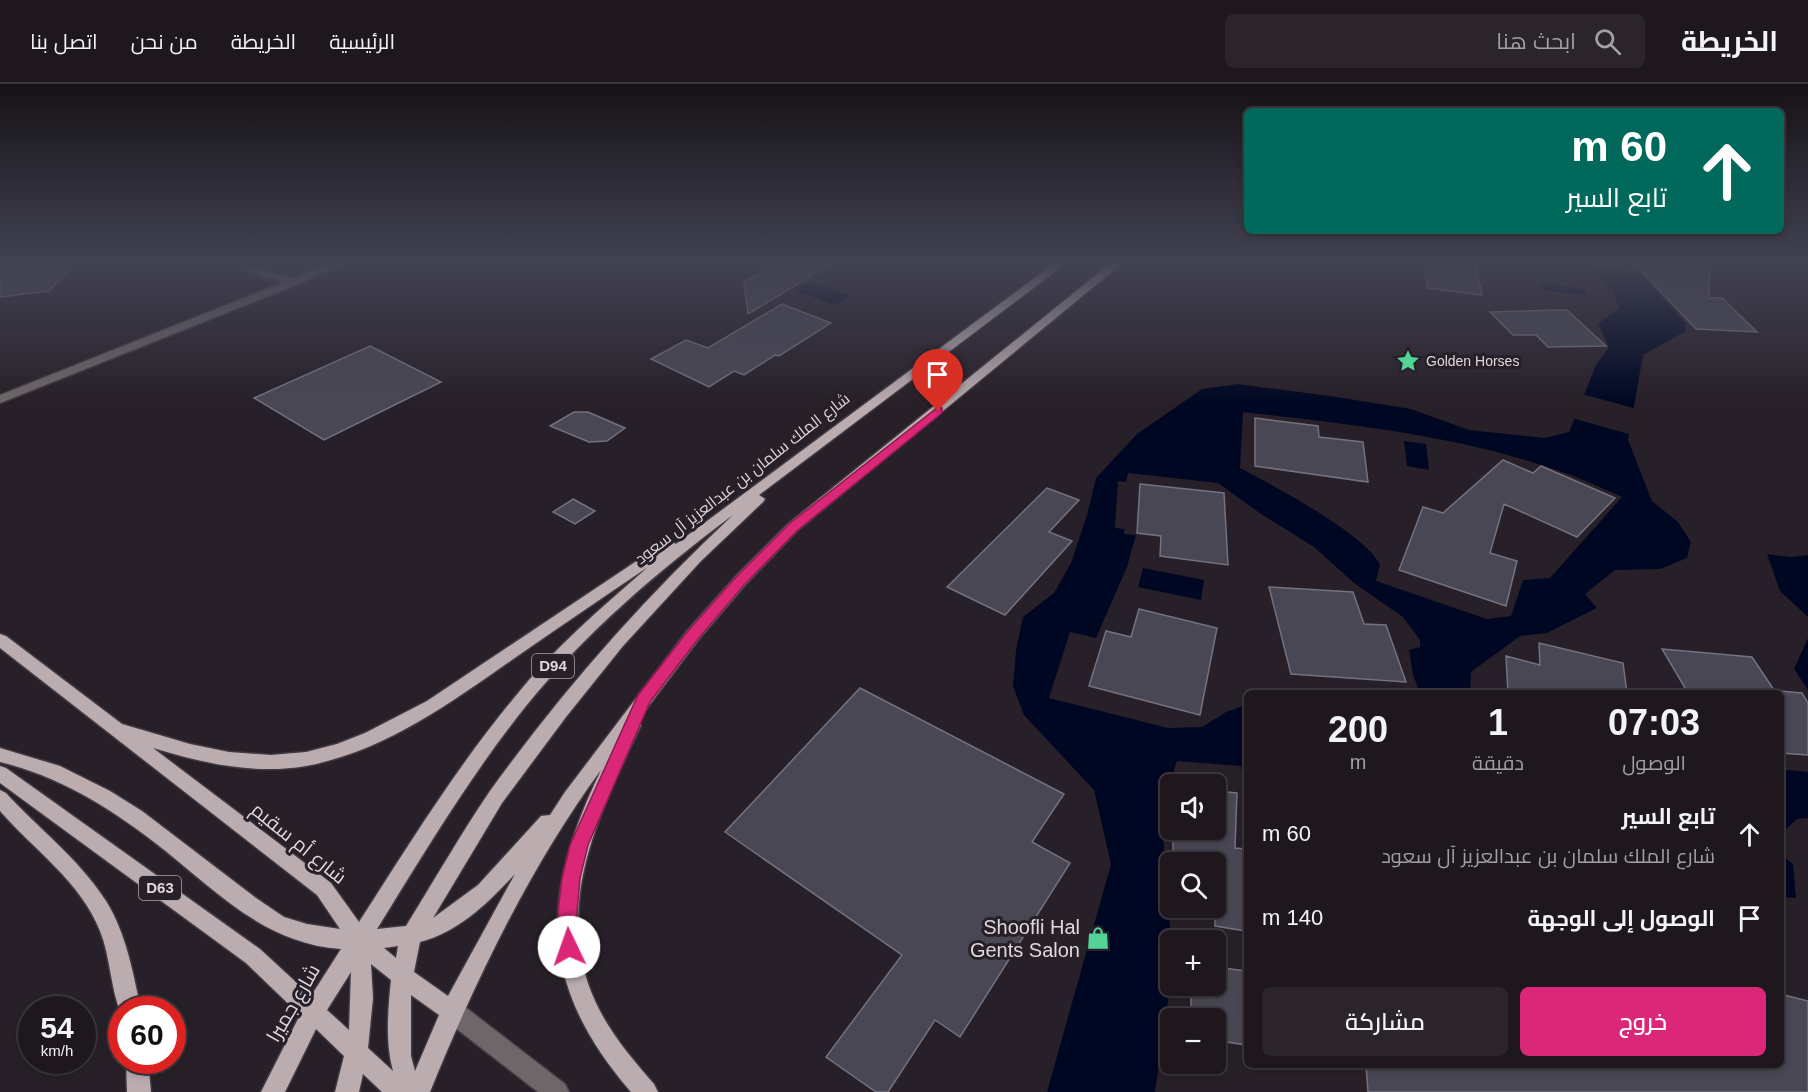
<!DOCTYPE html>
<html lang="ar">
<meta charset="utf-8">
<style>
body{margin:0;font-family:Arial,Cairo,sans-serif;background:#2b252b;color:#f1f3f6;direction:rtl;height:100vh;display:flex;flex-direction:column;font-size:22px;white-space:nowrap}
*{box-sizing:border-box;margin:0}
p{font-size:20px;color:#a1a0a4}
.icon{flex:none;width:33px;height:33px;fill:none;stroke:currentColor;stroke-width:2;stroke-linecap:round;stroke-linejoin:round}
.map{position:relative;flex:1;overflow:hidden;direction:ltr}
.drawer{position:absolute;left:1244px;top:606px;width:540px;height:378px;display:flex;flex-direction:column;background:#1e181e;border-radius:9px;box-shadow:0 3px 9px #0003,0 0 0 2px #3c373c;direction:rtl}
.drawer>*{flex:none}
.top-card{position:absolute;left:1244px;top:24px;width:540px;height:126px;border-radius:9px;box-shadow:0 3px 9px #0003,0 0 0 2px #3c373c;direction:rtl;background:#00695c;color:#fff;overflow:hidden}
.controls{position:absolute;left:1160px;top:690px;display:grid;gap:12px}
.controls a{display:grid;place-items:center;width:66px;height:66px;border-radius:9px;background:#1e181e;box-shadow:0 3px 9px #0003,0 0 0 2px #3c373c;font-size:30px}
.speed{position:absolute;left:18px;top:912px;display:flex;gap:12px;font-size:30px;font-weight:700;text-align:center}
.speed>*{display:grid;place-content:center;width:78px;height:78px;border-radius:50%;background:#1e181e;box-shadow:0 3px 9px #0003,0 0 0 2px #3c373c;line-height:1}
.speed small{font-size:15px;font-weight:400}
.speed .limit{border:9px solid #d22;background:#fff;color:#111}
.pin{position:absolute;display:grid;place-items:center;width:51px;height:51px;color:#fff;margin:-62px -26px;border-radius:50% 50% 50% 0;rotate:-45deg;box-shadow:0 0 6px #0007}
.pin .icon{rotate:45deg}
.me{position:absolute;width:66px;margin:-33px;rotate:357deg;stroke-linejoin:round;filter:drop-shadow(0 0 4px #0008)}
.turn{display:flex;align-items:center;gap:21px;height:126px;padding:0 18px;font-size:27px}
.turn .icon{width:78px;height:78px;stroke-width:2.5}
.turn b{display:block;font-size:42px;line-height:51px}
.eta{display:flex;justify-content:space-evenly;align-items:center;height:102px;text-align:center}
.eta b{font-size:36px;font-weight:600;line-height:42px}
.action{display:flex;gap:12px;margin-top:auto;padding:12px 18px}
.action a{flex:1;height:69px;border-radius:9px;background:#db2777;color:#fff;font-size:24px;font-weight:600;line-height:69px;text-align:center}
.action a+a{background:#2b252b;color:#f1f3f6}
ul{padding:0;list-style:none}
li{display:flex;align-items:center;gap:18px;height:84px;padding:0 18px}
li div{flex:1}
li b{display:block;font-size:22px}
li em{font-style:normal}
header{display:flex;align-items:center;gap:36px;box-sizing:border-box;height:84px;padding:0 30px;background:#1e181e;border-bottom:2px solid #3c373c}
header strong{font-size:28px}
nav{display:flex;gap:33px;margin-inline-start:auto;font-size:21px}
.search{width:420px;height:54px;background:#2b252b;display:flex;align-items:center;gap:15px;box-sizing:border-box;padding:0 21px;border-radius:9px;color:#a1a0a4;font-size:22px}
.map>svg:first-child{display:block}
.water{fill:#000722;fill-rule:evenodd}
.pier{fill:#282028}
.building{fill:#494753;stroke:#74727f;stroke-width:1.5}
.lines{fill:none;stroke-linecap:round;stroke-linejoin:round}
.minor-casing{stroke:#423a41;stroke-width:3}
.major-casing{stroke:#423a41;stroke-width:3}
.minor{fill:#6e6769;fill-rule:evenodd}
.major{fill:#bbacb0;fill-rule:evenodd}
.route{fill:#db2777;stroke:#8e194d;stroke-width:1.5}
.labels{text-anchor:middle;stroke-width:6;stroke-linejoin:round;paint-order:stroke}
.far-poi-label{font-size:14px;fill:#dfd8de;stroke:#282028;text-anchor:start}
.shield{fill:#282028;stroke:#a8a1a7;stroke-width:1.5}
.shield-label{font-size:15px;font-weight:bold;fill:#dfd8de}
.street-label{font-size:16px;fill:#dfd8de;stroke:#282028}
.near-street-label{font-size:20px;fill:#dfd8de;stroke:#282028}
.near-poi-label{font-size:20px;fill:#dfd8de;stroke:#282028;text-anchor:end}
</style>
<header>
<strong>الخريطة</strong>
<div class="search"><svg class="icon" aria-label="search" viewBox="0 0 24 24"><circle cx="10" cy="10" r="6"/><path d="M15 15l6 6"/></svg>ابحث هنا</div>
<nav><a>الرئيسية</a><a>الخريطة</a><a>من نحن</a><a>اتصل بنا</a></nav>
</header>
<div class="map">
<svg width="1808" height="1008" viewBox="0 0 1808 1008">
<rect width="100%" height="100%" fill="#282028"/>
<path class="water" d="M1585,178H1609V184L1642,191L1685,239L1686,247L1643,271L1628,356L1652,417L1678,438L1691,458L1687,474L1660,485L1615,486L1585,510L1597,524L1547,549L1520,552L1471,588L1470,609H1420L1413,591L1409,566L1420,563V556L1403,533L1354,499L1314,463L1261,430L1218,399L1128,389L1126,398L1118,397L1115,444L1125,445L1124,450L1136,451L1127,483L1096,554L1070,548L1049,614L1168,644L1202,643L1226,628L1246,621V713L1241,682L1177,677L1161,726L1171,856L1170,902L1155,1008H1047L1111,780L1094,706L1024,631L1013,602L1016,566L1023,533L1054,509L1071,479L1087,431L1096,394L1137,350L1202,305L1238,300L1330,312L1411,325L1469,346L1545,354L1569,348L1596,281L1609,263L1598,240L1619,224L1613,207ZM1243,328C1373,343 1503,356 1622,413L1550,494L1523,496L1511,532L1487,535L1376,497L1380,481C1368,452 1271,400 1240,384Z
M811,198L850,212L835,221L795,207Z
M1541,198L1585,205L1587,212L1543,206Z
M1404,357L1426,360L1429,386L1407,382Z
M1767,470L1791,473L1808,471V533L1780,507Z
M1143,484L1204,496L1201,516L1138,503Z
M1808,554V606L1794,585Z
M1789,686L1808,688V734L1797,735L1781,750V688Z
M1781,771L1793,780L1796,814L1781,813Z"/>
<path class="pier" d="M1582,310L1637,325L1632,351L1572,334Z"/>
<path class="building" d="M77,178L49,207L0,213V183Z
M780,178H834L748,230L744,198Z
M1424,178H1475L1482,211L1427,204Z
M1633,178H1710L1709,214H1722L1757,248L1696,245Z
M782,220L831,239L779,272L775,271L744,291L734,287L709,303L651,275L686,256L708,264Z
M1558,226H1567L1606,262L1548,263L1536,251H1513L1490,228Z
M370,262L441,298L324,356L254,314Z
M574,328H588L625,344L607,357L589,358L550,342Z
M1255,334L1318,342L1319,353L1363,358L1368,398L1255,382Z
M1503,376L1533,389L1541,382L1615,414L1577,453L1504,420L1490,469L1517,477L1506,522L1399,486L1423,423L1443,429Z
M1140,400L1224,409L1228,481L1160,472L1161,452L1137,449Z
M1047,404L1079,416L1049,448L1072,457L1005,531L947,503Z
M573,415L595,427L575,440L553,428Z
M1269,503L1353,508L1364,540L1386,541L1406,598L1291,590Z
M1139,525L1217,544L1200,631L1089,602L1106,547L1131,553Z
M1539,559L1623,579L1627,609H1508L1506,572L1540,581Z
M1662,565L1752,573L1776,609H1688Z
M860,604L1064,710L1032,758L1070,779L960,953L935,936L888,1008H876L826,973L902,871L725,748Z
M1780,607L1802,609L1808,619V671L1780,669Z
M1215,707L1237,709L1235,764L1246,765V847L1215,842V778H1173V746H1215Z
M1215,883L1246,887V961L1215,956V934H1191V902H1215Z
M1780,910L1808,917V1008H1368L1366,981H1780Z"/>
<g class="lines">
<g class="minor-casing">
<path id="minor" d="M333,178H348L299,200L0,319V311L284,198L239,184V180L293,194Z
M452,916L460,919L565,1000L569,1008H538L444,935L441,927L444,919Z"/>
</g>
<g class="major-casing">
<path id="major" d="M1056,178H1068L759,411L765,415L763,418L701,477L623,562L566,633L502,719L433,834L478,801L541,732L550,731L565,708L687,547L736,492L788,440L1112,178H1124L798,446L746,500L699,555L638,636L641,641C600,728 551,823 596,919C610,949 632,975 654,1000L658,1008H631C537,899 541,811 601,686C531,781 474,899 430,1008H382L363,990L359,1008H335L344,972L316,945L285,1008H261L300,931L246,879L0,699V682L6,684L260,865L311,912L341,865C261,859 214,804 154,758C107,722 58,692 0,678V664L60,682L110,707L142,727L256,814L284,833L307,840L340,845L317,811L0,564V550L6,552L122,640L190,660L229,668L271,671L306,668L337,660L365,649L427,617L665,458L670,456L676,460ZM733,431C643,515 562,607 490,707C460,751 434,797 406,842L377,845C424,769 470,692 526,622C585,549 658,487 733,431ZM648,483C601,524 553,565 514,614C456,684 408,762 359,838L331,799L153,664C203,679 254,691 306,682C387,667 454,616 519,571C562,541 605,512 648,483ZM515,790L448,912L414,888L420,858C459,848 488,819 515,790ZM398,862L396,874L384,864ZM371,880L391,896C388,926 385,958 393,987L368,964L373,914ZM351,888L349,946L327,926ZM411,911L439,931L415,987L411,972Z
M0,706L6,709C39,745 79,775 106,817C126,849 133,888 141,926H122V932C110,905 111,874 100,847C81,798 33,765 0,727Z
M126,976H148L151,1008H127Z"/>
</g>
<use href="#minor" class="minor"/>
<use href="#major" class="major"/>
</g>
<linearGradient id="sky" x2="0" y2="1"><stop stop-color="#161216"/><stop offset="0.56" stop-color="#424253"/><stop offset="1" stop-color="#424253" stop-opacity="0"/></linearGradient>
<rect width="1808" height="320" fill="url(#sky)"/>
<path class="route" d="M938,323L942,324V329L798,446L745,500L698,555L650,618L588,761L580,794L577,828L579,863L576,869L569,872L563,869L560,863L558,828L562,794L570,761L638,611L687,548L736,493L789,440Z"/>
<defs>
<g id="sight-bare" transform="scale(1.8)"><path d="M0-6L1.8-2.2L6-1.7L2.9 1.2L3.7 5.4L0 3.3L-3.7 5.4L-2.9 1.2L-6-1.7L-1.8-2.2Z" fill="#53d396" stroke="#282028" stroke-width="2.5" paint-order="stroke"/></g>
<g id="shop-bare" transform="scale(1.8)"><path d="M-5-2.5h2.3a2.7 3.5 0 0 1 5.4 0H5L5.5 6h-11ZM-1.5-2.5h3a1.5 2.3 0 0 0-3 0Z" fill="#53d396" stroke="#282028" stroke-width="2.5" paint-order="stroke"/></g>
</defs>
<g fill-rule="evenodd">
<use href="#sight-bare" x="1408" y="277"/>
<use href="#shop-bare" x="1098" y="854"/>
</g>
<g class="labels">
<g class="far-poi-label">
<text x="1426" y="282">Golden Horses</text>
</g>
<g class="shield">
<rect x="532" y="570" width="42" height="24" rx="4.5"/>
<rect x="139" y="792" width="42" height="24" rx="4.5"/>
</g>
<g class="shield-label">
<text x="553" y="587">D94</text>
<text x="160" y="809">D63</text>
</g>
<g class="street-label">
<text transform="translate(742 394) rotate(-38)" y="6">شارع الملك سلمان بن عبدالعزيز آل سعود</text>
</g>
<g class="near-street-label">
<text transform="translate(299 759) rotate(39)" y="7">شارع أم سقيم</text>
<text transform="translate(293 919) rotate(-60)" y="7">شارع جميرا</text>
</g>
<g class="near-poi-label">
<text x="1080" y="850">Shoofli Hal<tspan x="1080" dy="23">Gents Salon</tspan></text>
</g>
</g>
</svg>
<div class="controls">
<a><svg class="icon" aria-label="sound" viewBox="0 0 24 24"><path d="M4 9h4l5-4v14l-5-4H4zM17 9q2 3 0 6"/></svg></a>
<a><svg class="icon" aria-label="search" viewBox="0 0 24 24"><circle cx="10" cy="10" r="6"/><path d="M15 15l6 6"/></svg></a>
<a>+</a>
<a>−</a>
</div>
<div class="speed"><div>54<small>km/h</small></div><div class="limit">60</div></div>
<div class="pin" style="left:938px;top:327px;background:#d93025"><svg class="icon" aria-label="arrive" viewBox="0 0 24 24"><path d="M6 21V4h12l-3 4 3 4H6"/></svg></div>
<svg class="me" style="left:569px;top:863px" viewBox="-20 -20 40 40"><circle r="19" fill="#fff"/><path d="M0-13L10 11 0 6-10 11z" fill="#db2777"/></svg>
<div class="top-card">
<div class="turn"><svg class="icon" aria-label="ahead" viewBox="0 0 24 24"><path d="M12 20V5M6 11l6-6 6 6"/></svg><div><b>60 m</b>تابع السير</div></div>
</div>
<section class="drawer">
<div class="eta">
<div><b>07:03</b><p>الوصول</p></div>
<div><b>1</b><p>دقيقة</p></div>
<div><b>200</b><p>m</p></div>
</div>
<ul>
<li><svg class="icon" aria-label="ahead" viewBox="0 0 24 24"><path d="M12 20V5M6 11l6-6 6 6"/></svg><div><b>تابع السير</b><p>شارع الملك سلمان بن عبدالعزيز آل سعود</p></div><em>60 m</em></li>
<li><svg class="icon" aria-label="arrive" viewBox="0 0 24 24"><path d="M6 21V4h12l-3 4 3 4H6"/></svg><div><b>الوصول إلى الوجهة</b></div><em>140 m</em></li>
</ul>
<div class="action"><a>خروج</a><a>مشاركة</a></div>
</section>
</div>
